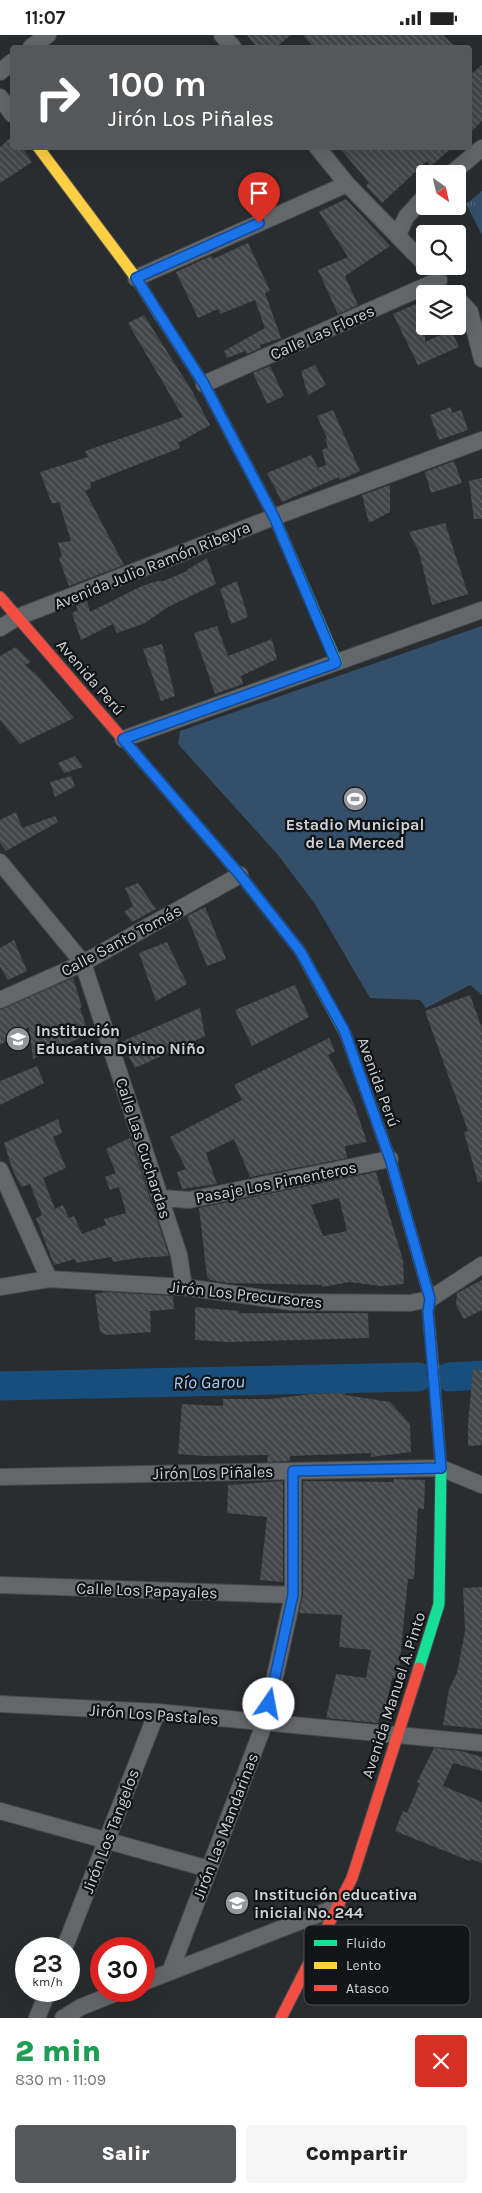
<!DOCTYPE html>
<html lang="es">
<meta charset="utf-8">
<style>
body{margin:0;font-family:Karla,sans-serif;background:#f6f6f6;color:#222;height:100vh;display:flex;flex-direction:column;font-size:19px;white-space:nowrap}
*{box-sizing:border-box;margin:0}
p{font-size:16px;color:#767676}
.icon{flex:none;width:28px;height:28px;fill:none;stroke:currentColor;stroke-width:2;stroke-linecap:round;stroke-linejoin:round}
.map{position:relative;height:1983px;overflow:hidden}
.sheet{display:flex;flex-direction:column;background:#fff;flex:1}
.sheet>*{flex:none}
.hud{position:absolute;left:10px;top:10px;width:462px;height:105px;border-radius:5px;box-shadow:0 5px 20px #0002;background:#555759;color:#fff;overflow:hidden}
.needle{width:32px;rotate:146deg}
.fabs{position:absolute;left:416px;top:130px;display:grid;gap:10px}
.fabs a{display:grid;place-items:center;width:50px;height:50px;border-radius:5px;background:#fff;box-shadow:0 5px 20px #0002;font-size:25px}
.speed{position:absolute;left:15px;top:1902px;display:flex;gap:10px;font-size:25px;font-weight:700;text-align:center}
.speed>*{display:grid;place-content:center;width:65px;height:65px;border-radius:50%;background:#fff;box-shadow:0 5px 20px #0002;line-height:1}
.speed small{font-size:12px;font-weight:400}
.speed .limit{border:8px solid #d22;background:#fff;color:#111}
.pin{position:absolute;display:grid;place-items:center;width:42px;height:42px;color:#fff;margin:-51px -21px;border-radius:50% 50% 50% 0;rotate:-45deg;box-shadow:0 0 5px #0007}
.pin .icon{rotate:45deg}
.me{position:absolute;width:55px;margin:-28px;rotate:12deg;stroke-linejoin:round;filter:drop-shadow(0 0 4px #0008)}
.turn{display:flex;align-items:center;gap:18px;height:105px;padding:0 15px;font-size:22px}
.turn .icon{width:65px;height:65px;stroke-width:2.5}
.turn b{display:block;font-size:35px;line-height:42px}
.round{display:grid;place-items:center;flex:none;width:52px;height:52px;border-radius:5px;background:#f6f6f6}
.summary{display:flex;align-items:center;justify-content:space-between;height:85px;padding:0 15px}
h1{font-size:30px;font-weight:800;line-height:38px;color:#1e9e55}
.button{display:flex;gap:10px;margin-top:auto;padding:10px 15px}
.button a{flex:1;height:58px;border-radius:5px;background:#555759;color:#fff;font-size:20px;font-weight:800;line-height:58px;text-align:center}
.button a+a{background:#f6f6f6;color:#222}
.status{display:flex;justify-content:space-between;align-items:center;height:35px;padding:0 25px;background:#fff;direction:ltr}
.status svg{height:14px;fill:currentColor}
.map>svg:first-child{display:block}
.park{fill:url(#park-tufts)}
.garden{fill:#334f69}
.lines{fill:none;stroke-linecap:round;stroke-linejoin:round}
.river{stroke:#184e7c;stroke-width:29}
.building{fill:url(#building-back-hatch);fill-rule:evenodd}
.street-casing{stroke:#474b4d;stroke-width:18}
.fast-casing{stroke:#474b4d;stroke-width:13}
.slow-casing{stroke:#474b4d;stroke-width:13}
.jam-casing{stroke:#474b4d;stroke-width:13}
.street{stroke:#64676a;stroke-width:16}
.fast{stroke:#16e098;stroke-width:11}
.slow{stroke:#ffcf43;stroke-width:11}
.jam{stroke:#f24e42;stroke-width:11}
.route-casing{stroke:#114b97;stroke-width:12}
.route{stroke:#1a73e8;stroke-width:9}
.labels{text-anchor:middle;stroke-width:4.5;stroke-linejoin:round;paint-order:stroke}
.street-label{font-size:16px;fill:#ced2d6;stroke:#121517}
.poi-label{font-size:16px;font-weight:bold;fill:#ced2d6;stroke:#121517;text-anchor:start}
.water-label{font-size:18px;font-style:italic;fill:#a3d1fe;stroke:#121517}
.key{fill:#121517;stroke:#4a4e50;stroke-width:1}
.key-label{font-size:14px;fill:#ced2d6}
</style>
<div class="status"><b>11:07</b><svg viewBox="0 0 49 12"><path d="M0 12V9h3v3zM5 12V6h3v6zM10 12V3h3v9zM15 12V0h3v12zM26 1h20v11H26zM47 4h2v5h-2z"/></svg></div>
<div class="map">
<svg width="482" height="1983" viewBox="0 0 482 1983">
<defs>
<pattern id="park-tufts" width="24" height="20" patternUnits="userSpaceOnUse" patternTransform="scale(1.25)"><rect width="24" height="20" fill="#334f69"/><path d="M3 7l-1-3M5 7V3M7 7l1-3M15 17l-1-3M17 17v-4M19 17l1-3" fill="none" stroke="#4f677e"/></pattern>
<pattern id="building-back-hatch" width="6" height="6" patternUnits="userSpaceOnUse" patternTransform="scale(1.25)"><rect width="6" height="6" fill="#44474a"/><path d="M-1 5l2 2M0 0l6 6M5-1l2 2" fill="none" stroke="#5e6163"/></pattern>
</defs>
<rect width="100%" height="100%" fill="#292d30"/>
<path class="park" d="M482,156V200L466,169Z"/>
<path class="garden" d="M482,591V960L470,950L426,973L420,965L370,963L315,869L278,820L178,709L180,696Z"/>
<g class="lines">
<path class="river" d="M449,1342L482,1340
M0,1351L418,1342"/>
</g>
<path class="building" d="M247,0H291L276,12H257Z
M303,0H443L455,12H313Z
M482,30V86L470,98V40Z
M12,101V112H22L32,127L0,148V112Z
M339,112H453L431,131L427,126L382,168L366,151L369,148Z
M346,164L390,211L345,241L358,270L338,279L318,235L348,222L319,177Z
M248,208L270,256L265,258L281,303L260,310L261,313L247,319L245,316L227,323L224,316L265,293L255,265L220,279L218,274L198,283L176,237L211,221L213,224Z
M425,265V307L451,295L459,312L418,330L393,279Z
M144,280L192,356L210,390L178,408L180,413L90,448L91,453L85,456L124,530L69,551L59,523L62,521L58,508L71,506L59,467L52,469L40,437L88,422L85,416L183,382L128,288Z
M315,330L326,350L308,360L301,336Z
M270,331L284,361L267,369L253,338Z
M451,372L452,378L461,375L468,395L439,405L430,380Z
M333,375L360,436L340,445L339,442L282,467L267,438L311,420L318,433L326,430L322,415L328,412L325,404L327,403L317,381Z
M454,426L462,448L431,458L425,437Z
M482,443V484H474L469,446Z
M390,450V477L369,488L362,460Z
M445,488L468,559L432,570L419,517L409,497Z
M207,523L216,549L168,572L145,588L117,598L113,589L81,605L72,578L78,575L76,570L87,566L90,577L142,551L161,545V547L187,536V535Z
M237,546L248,582L231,589L220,554Z
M217,591L228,621L272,604L277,624L241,641L243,649L215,659L194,598Z
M162,609L175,661L161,666L143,614Z
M16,612L31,627L25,630L37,640L74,683L20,709L0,685V621Z
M75,721L83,732L64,738L58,728Z
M71,741L75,751L55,762L50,747Z
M16,777L22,793L55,781L58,787L6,816L0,808V785Z
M138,848L156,874L132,887L124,877L133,871L125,853Z
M205,872L226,924L207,931L187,881Z
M14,905L27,936L8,945L0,932V913Z
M167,907L187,949L156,966L139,918Z
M73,943L82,972L80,973L89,999L33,1024L29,992L0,1010V975Z
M295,950L309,982L252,1011L235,975Z
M470,960L482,993V1146L478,1147L464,1097L468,1096L425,976Z
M200,973L205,1001L135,1033L121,1007Z
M329,1003L335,1016L328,1020L354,1069L367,1107L345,1111L347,1123L250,1142L234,1104L206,1118L217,1149L182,1154L177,1137L186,1134L170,1102L242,1065L234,1050Z
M37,1031L44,1048L0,1070V1046Z
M58,1084L62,1098L53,1102L66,1133L43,1143L55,1174L63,1170L69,1183L74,1181L82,1199L106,1190L104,1184L126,1178L119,1152L110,1155L105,1142L116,1138L106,1114L130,1103L169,1221L137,1223L113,1227L111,1222L76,1228L75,1224L54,1230L36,1183L42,1180L30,1149L22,1152L13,1136L4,1108Z
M376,1137L403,1225L404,1249L381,1251L349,1247L322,1252V1250L228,1248L210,1245L207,1241L199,1173ZM339,1163L347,1196L323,1201L311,1170Z
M482,1245V1275L464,1284L456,1270L457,1258Z
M107,1257L173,1261L174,1274L150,1276L151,1297L107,1300L100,1297L95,1259Z
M195,1272L238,1276V1278H368L369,1303L228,1307L195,1305Z
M473,1334L482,1335V1410L468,1411V1388Z
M345,1358V1360L390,1367L410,1389L411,1417L371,1422V1418L290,1421V1426L267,1427L268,1420L205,1421L178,1419L182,1369L223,1371V1364H270L312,1359Z
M394,1444L425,1445L424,1474L418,1473L414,1544H408L398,1644L392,1643L383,1683H379L378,1688L326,1683L336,1639L366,1643L371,1615L339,1612L342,1580L299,1578L303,1560V1446L393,1447Z
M283,1446V1547L260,1545L267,1482L227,1478L228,1450Z
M482,1552V1694L443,1690L449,1654L457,1638L465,1596L463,1553Z
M434,1713L461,1716L482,1722V1736L453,1728L443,1751L482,1767V1828L471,1824L470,1826L395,1796L403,1776L407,1778L420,1748L417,1747Z"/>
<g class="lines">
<g class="street-casing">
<path id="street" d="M222,0L233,12
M31,12L48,0
M0,37L12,27
M0,62L12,79
M317,112L347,149L425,229
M451,139L482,113
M398,200L406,182L425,161
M136,243L347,149
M458,264L470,277L482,324
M204,349L439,245
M0,593L18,582L274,482L482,405
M123,704L482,575
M0,827L83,928L179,1220L184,1252
M0,965L83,928L240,840
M0,1135L49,1244
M161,1163L189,1165L390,1124
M0,1252L49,1244L184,1252L292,1267L410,1268L430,1264L482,1230
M0,1442L441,1433L482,1450
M0,1550L293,1560
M0,1669L157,1677L482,1708
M0,1776L209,1834
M64,1914L157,1677
M170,1937L265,1687L293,1560V1436
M144,1947L337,1872
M37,1983L48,1956
M63,1983L81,1972L121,1956"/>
</g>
<g class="fast-casing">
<path id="fast" d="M160,281L204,349L274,482L337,628
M140,724L240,840L300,916L345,998
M419,1633L439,1569L441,1433L433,1332"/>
</g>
<g class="slow-casing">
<path id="slow" d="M38,112L136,243L160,281
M345,998L390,1124L430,1264L428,1277L433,1332"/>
</g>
<g class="jam-casing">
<path id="jam" d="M0,562L140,724
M281,1983L352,1843L419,1633"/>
</g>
<use href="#street" class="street"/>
<use href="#fast" class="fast"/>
<use href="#slow" class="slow"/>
<use href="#jam" class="jam"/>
</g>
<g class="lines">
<g class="route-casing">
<path id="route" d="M259,188L136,243L204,349L274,482L336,628L123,704L240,840L300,916L344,995L390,1124L430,1264L428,1277L441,1433L293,1436V1560L269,1669"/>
</g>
<use href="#route" class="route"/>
</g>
<defs>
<g id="stadium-disc" transform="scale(1.25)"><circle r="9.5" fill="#94989c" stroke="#121517"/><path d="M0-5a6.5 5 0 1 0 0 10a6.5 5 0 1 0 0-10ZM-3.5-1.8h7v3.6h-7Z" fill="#fff"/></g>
<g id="school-disc" transform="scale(1.25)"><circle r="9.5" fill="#94989c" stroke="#121517"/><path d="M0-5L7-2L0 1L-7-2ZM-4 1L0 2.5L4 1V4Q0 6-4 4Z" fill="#fff"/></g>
</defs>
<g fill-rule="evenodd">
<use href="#stadium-disc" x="355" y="764"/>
<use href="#school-disc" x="18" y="1004"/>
<use href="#school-disc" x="237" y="1868"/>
</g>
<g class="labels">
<g class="street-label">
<text transform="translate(322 297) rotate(-24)" y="6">Calle Las Flores</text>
<text transform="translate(152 530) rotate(-22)" y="6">Avenida Julio Ramón Ribeyra</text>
<text transform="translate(91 642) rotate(49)" y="6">Avenida Perú</text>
<text transform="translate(121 905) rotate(-28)" y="6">Calle Santo Tomás</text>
<text transform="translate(379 1047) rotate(70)" y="6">Avenida Perú</text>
<text transform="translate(144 1113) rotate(72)" y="6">Calle Las Cuchardas</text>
<text transform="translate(276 1147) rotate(-11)" y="6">Pasaje Los Pimenteros</text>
<text transform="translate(246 1259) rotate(6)" y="6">Jirón Los Precursores</text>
<text transform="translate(213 1437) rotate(-1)" y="6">Jirón Los Piñales</text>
<text transform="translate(147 1555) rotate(2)" y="6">Calle Los Papayales</text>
<text transform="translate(393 1660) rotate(-72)" y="6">Avenida Manuel A. Pinto</text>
<text transform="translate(154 1679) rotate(4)" y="6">Jirón Los Pastales</text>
<text transform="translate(225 1791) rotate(-69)" y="6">Jirón Las Mandarinas</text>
<text transform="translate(110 1796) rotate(-69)" y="6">Jirón Los Tangelos</text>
</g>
<g class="poi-label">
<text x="355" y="795" text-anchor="middle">Estadio Municipal<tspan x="355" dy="18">de La Merced</tspan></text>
<text x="36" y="1001">Institución<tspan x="36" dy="18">Educativa Divino Niño</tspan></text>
<text x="254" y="1865">Institución educativa<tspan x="254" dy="18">inicial No. 244</tspan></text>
</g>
<g class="water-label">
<text transform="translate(209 1347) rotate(-1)" y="6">Río Garou</text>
</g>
</g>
<rect x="304" y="1890" width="166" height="80" rx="8" class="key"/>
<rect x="314" y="1905" width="23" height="6" fill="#16e098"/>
<rect x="314" y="1927" width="23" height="7" fill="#ffcf43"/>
<rect x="314" y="1950" width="23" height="6" fill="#f24e42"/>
<g class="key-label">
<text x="346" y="1913">Fluido</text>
<text x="346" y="1935">Lento</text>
<text x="346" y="1958">Atasco</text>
</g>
</svg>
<div class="fabs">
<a><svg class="needle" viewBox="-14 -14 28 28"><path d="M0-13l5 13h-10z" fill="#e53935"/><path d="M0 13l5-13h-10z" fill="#767676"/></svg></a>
<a><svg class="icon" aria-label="search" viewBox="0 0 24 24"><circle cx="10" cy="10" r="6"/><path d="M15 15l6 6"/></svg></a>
<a><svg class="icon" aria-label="layers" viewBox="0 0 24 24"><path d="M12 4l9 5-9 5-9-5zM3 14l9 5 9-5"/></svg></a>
</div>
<div class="speed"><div>23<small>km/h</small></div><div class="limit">30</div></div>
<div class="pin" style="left:259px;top:188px;background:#d93025"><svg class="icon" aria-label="arrive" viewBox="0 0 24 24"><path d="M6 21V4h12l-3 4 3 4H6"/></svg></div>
<svg class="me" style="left:269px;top:1669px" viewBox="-20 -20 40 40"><circle r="19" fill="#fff"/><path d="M0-13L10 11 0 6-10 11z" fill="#1a73e8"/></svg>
<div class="hud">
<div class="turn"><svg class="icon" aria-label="right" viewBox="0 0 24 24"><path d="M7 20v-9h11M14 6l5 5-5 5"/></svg><div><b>100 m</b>Jirón Los Piñales</div></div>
</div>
</div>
<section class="sheet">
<div class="summary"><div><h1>2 min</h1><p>830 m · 11:09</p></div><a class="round" style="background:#d93025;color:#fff"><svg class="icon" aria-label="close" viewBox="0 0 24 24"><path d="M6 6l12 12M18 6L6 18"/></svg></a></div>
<div class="button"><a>Salir</a><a>Compartir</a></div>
</section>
